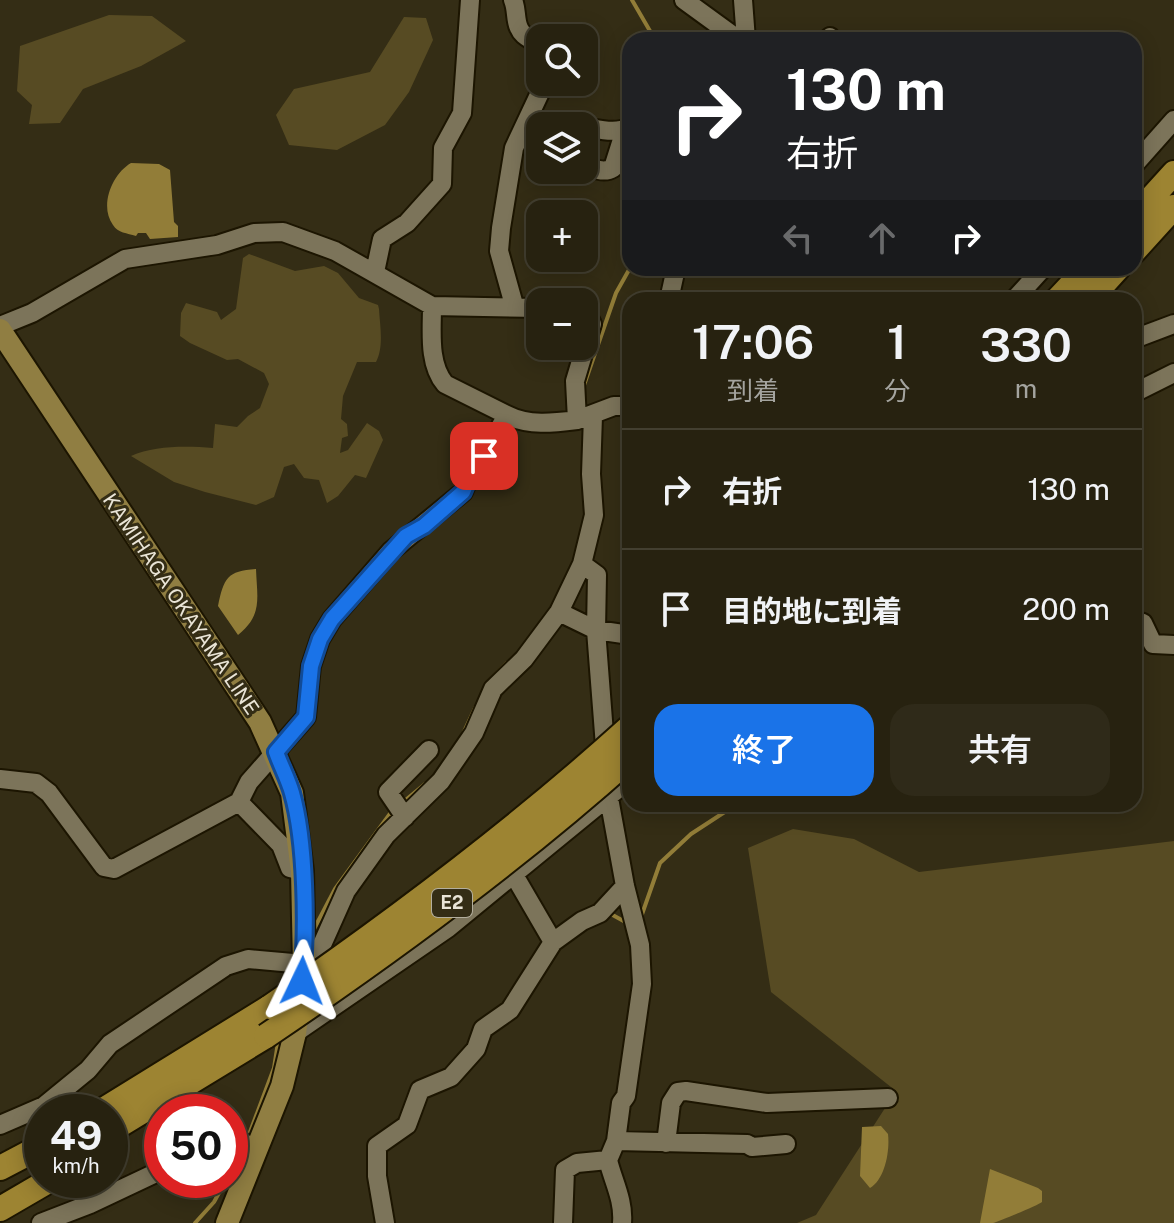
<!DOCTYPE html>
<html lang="ja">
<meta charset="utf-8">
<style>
body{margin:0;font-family:"Public Sans","Noto Sans JP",sans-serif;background:#2f2a19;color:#f1f3f6;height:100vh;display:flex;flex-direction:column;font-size:30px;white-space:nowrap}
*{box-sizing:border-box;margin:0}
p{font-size:26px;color:#a4a49f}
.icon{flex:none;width:44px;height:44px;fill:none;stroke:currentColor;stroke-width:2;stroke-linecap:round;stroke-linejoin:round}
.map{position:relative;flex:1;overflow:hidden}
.side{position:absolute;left:622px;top:292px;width:520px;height:520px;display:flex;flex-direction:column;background:#272210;border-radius:24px;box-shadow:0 4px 20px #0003,0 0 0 2px #433f30}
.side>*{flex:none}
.banner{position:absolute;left:622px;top:32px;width:520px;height:244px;border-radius:24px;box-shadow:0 4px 20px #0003,0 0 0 2px #433f30;background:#202124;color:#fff;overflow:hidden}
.buttons{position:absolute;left:526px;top:24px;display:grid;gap:16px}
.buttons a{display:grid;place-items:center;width:72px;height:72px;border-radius:16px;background:#272210;box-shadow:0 4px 20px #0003,0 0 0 2px #433f30;font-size:40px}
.speed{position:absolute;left:24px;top:1094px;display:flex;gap:16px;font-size:40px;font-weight:700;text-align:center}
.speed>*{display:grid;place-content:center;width:104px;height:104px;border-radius:50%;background:#272210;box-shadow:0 4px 20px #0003,0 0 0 2px #433f30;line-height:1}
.speed small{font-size:20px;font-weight:400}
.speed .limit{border:12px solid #d22;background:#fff;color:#111}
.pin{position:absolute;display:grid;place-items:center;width:68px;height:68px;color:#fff;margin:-34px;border-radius:16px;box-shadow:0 4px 12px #0006}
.me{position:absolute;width:88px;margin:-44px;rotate:2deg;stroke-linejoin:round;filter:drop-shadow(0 0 6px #0008)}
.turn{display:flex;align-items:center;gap:28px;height:168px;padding:0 32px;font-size:36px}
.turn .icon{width:104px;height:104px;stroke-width:2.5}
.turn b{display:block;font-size:56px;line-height:68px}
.lanes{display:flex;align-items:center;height:76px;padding:0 32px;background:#0003;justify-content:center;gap:40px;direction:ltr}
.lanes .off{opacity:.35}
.eta{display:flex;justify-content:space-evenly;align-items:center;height:136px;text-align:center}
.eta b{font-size:48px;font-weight:600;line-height:56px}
.primary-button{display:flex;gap:16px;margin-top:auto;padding:16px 32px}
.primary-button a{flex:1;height:92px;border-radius:24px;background:#1a73e8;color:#fff;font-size:32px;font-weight:600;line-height:92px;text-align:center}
.primary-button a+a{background:#2f2a19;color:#f1f3f6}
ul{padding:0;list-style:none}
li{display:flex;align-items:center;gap:24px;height:120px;padding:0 32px;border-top:2px solid #433f30}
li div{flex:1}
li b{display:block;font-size:30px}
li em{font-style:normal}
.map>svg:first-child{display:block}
.green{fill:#574b23}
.water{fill:#927d38}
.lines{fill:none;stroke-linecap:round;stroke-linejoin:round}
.stream{stroke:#927d38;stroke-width:4}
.minor-casing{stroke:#1c1501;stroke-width:22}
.major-casing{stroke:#1c1501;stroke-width:26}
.highway-casing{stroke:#1c1501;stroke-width:28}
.minor{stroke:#7c745a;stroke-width:18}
.major{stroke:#907e42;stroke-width:22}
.highway{stroke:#9d8432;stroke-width:24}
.highway-bridge-casing{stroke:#1c1501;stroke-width:28;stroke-linecap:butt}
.highway-bridge{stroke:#9d8432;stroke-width:24}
.route-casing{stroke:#114b97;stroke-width:20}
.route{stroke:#1a73e8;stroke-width:14}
.labels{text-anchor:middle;stroke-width:6;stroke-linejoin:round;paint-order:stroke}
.shield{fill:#342d15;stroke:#b3ae9d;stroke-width:2}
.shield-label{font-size:18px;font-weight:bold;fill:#eae5d7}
.street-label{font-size:20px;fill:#eae5d7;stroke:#342d15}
</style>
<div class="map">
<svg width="1174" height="1223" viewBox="0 0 1174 1223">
<rect width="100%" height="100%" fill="#342d15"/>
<path class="green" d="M109,15L152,16L186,41L141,66L83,89L60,123L29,124L32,105L17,91L20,46Z
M404,17L426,18L433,40L409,92L385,125L337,150L289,145L276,115L294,89L370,72Z
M249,254L295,271L324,266L338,273L359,298L378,305L379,309C380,326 384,347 376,362H357L343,396L341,419L347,424L348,436L342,438L340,453L348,450L367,423L379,431L383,440L366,478L355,475L338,496L327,503L319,480L304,478L294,464L284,467L274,497L256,505L205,492L174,482L131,456C155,445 188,446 213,448L215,424L237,427L248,416L260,408L269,384L264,373L238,359L227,360L190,343L180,336L181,313L186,303L217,312L221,320L236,309L243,258Z
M793,829L854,839L919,872L1174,841V1223H797L816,1215L896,1091L771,992L748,848Z"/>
<path class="water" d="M131,163L159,164L170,170L174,222L178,226V237L150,239L146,233H138L136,236C127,233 118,233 113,225C99,206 112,174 131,163Z
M256,569C257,598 263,615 238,635L218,606C224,578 227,571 256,569Z
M881,1126L888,1134C890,1151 885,1179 870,1188L860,1176L862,1127Z
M990,1169L1038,1188L1042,1191V1202C1039,1205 997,1222 993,1223C989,1223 984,1223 980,1223Z"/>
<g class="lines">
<path class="stream" d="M632,0L650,31L646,40
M583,388L616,293L630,268
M488,682L507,663
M462,736L475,708
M402,803L425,784
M609,913L629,924
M640,920L660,863L691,834L737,804
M314,929L335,889L392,811
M250,1132L274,1068L278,1042
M230,1172L240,1155
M195,1223L214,1202L226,1180"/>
<g class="minor-casing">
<path id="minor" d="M513,0C517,9 515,20 519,28C523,38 534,39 540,47
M684,0L739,40
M743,0L746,40
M829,40L830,37
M528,122L571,126
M584,127C598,129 618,135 630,126
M586,128V162C591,170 605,173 613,168L625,130
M1134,165L1174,120
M375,272L382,239L407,223L442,184L443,148L462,113L470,0
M669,300L676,268
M1014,300L1043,268
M514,305L499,251L501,228L514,148L545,82
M432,306C432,331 428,364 445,384L507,415
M584,314L588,316L592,324L575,381L577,420L614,406H630
M0,326L32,313L125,259L217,245L254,233L283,232L335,251L432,306L540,308
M1134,339L1174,324
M1134,393L1174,373
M582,564L597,575L596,630L609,798L625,886L640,945L642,984L626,1096L621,1103L616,1141L608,1160C613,1181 624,1200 622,1223
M559,612L596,630L630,635
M1134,620L1143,623L1153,644L1174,645
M0,779L36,783L49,793L104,867L114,869L239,802L249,782L306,717L311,666L320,639L332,619L391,551L463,492L472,471L484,456L507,415C528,426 553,423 577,420
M239,802L281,845L290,868L302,871
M405,817L388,792L429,750
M514,875L553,942
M295,1033L448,928L630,779
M0,1125L44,1106L88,1070L110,1044L226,966L248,959L304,964L321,947L346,891L386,835L441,781L474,733L493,689L524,659L559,612L582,564L594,515L591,474L593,416
M230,1140L258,1147
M616,1141L747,1144L752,1147L786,1144
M666,1143L671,1103L678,1092L686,1091L767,1103L888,1098
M41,1223L90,1204L162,1170
M385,1223L377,1176V1146L407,1125L420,1090L451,1077L476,1049L483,1029L510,1010L553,942L582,921L600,913L625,886
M563,1223L565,1170L577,1163L608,1160"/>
</g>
<g class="major-casing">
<path id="major" d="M0,330L260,722L292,793L302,871L304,964L295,1033L282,1086L227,1223"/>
</g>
<g class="highway-casing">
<path id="highway" d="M1134,217L1174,173
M1134,251L1174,207
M1057,300L1087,268
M1089,300L1118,268
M100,1112L270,1007
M110,1131L266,1036
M0,1168L42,1146
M0,1209L50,1180"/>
</g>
<use href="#minor" class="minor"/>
<use href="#major" class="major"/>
<use href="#highway" class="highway"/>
<g class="highway-bridge-casing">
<path id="highway-bridge" d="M270,1007C395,921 517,829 630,727
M266,1036C392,951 516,860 630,758"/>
</g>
<use href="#highway-bridge" class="highway-bridge"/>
</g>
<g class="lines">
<g class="route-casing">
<path id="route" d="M302,981C307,930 306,842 292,793C288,779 281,766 276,752L306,717L311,666L320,639L332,619L406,536L424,526L463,492L472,471L484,456"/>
</g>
<use href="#route" class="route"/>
</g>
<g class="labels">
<rect class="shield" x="432" y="889" width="40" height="28" rx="6"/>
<g class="shield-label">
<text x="452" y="909">E2</text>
</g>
<g class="street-label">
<text transform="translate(181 604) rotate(56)" y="7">KAMIHAGA OKAYAMA LINE</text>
</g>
</g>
</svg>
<div class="buttons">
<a><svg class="icon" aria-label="search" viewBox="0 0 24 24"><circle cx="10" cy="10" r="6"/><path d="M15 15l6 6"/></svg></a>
<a><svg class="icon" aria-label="layers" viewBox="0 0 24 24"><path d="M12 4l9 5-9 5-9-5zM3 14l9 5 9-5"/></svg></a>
<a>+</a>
<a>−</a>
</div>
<div class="speed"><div>49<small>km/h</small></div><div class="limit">50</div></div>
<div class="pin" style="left:484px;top:456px;background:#d93025"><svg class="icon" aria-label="arrive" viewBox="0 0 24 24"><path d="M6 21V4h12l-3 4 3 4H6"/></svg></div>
<svg class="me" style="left:302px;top:981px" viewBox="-20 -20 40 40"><path d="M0-17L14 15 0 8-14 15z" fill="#1a73e8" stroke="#fff" stroke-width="4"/></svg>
<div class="banner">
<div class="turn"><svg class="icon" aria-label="right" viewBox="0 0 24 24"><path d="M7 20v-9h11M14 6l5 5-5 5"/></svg><div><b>130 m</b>右折</div></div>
<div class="lanes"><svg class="icon off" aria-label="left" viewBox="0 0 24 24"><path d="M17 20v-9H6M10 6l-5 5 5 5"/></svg><svg class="icon off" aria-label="ahead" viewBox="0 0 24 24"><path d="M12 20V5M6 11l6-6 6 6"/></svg><svg class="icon" aria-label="right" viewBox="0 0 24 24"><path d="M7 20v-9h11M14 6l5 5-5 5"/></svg></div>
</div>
<section class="side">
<div class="eta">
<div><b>17:06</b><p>到着</p></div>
<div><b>1</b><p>分</p></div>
<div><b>330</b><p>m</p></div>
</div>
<ul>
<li><svg class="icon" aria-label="right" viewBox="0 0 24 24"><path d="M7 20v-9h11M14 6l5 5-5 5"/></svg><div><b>右折</b></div><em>130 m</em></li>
<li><svg class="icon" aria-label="arrive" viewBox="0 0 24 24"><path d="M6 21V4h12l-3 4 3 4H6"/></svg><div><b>目的地に到着</b></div><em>200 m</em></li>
</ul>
<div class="primary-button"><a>終了</a><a>共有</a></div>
</section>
</div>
